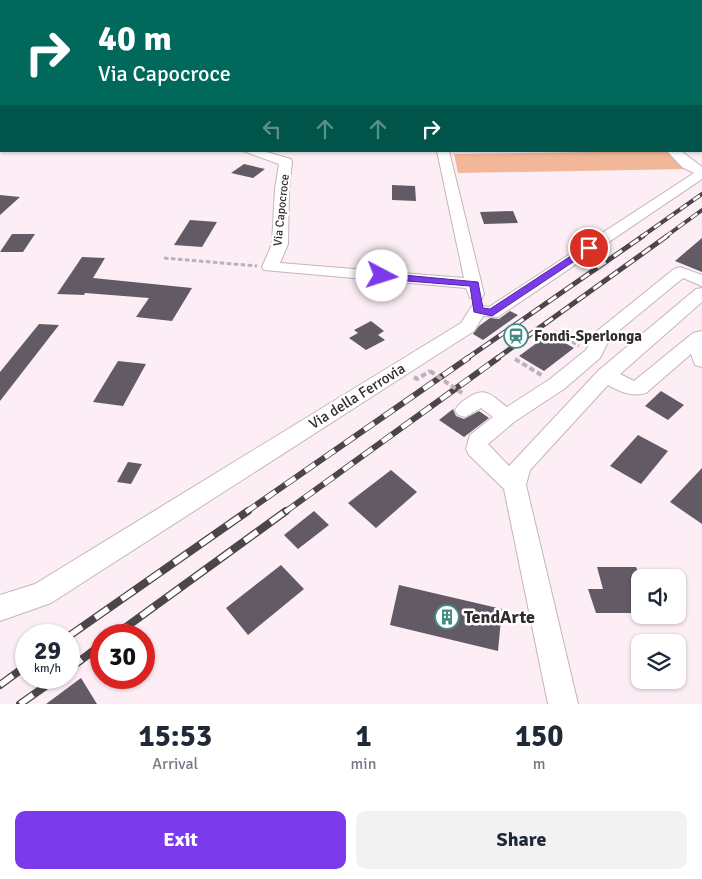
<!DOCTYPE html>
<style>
body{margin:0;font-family:Signika,sans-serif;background:#f2f2f3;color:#1f2937;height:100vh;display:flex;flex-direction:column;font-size:19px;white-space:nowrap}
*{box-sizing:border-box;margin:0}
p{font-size:16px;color:#747a83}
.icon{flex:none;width:28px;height:28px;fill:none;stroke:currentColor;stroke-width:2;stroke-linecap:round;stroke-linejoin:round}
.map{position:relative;height:704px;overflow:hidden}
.panel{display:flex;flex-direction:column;background:#fff;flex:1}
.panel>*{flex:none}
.hud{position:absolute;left:0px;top:0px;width:702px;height:152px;box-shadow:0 1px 4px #0004;background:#00695c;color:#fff;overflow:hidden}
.fabs{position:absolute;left:631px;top:569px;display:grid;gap:10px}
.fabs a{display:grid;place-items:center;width:55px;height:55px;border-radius:10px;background:#fff;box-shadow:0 1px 4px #0004;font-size:25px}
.speed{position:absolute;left:15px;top:624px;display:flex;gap:10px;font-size:25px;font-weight:700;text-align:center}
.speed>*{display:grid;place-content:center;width:65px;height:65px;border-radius:50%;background:#fff;box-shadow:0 1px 4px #0004;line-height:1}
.speed small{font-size:12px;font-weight:400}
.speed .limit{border:8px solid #d22;background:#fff;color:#111}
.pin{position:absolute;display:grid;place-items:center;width:42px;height:42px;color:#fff;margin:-21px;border:2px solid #fff;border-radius:50%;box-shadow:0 1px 5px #0007}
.me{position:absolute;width:55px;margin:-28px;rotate:95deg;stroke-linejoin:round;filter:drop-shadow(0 0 4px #0008)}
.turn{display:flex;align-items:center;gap:18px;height:105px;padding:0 15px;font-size:22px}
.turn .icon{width:65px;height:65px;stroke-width:2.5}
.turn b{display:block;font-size:35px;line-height:42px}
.lanes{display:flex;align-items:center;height:48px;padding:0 15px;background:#0003;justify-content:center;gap:25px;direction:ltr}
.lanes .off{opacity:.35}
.eta{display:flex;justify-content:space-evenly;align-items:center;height:85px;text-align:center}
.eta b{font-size:30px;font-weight:700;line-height:35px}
.button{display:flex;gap:10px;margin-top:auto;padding:10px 15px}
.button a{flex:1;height:58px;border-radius:10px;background:#7c3aed;color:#fff;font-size:20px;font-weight:700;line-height:58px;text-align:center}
.button a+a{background:#f2f2f3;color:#1f2937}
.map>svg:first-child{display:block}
.green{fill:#f2b698}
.building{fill:#625b66}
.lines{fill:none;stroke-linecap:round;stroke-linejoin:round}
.minor-casing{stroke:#c4b5bd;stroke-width:2}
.path-far1{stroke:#bdb1b7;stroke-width:3;stroke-dasharray:4.5 2.5;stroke-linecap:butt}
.path{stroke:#bdb1b7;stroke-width:4;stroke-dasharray:5.5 3;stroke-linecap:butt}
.minor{fill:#fff;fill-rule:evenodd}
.rail-far3-casing{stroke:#4c4549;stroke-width:4}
.rail-far2-casing{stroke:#4c4549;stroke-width:5}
.rail-far1-casing{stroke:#4c4549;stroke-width:6}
.rail-casing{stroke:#4c4549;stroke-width:8}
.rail-far3{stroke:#fff;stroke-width:2.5;stroke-dasharray:8;stroke-linecap:butt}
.rail-far2{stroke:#fff;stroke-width:3;stroke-dasharray:10;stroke-linecap:butt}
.rail-far1{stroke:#fff;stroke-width:4.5;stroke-dasharray:12;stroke-linecap:butt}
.rail{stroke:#fff;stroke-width:5.5;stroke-dasharray:16;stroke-linecap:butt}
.path-bridge{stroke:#bdb1b7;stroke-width:4;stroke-dasharray:5.5 3;stroke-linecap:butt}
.route{fill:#7c3aed;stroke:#51269a}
.labels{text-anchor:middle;stroke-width:5;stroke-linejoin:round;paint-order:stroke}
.far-street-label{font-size:12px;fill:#322c2f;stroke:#fff}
.poi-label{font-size:15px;font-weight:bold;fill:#322c2f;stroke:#fff;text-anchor:start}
.street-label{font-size:15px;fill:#322c2f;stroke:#fff}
.near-poi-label{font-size:18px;font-weight:bold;fill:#322c2f;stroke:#fff;text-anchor:start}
</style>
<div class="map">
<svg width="702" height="704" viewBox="0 0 702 704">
<rect width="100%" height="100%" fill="#fdeef6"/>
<path class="green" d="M670,151L687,169L458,173L454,154Z"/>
<path class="building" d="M244,164L265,169L253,178L231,173Z
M392,185L415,186L416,201L392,200Z
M0,195L20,197L0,215Z
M513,211L518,223L484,224L480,212Z
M190,220L217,222L202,247L174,245Z
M12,234H35L23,252H0Z
M702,238V272L675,261Z
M82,257L105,258L93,278L192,288L172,321L136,317L149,298L85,293L84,295L57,294Z
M510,311L518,315L483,340L473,334L479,326L490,318L499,319Z
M371,321L384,331L378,335L385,340L366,350L349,338L358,333L354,330Z
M39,324L59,325L0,401V372Z
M549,334L574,348L544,371L519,356Z
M118,361L146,364L123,406L93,402Z
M661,391L684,405L668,420L645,406Z
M453,409L456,416L464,419L479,411L489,418L464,437L439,420Z
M638,435L668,451L641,484L610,466Z
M128,462L142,464L131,484L117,482Z
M702,468V524L670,502Z
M391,470L417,492L376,528L348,503Z
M314,511L329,525L298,549L284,535Z
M281,565L304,589L248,635L226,608Z
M597,567H636L640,576V613H596L588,589H603Z
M399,585L502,609L498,651L390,625Z
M81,678L97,704H46Z"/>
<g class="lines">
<g class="minor-casing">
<path id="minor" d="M405,0H413V1H405Z
M0,141H1V149H0Z
M243,151H263L291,159L292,162L289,189L288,244L280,263L464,278L437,151H449L484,294L482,298H470L466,288L264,270L262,267L272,244L275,189L279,164Z
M667,151H681L702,167V179L498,317L483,316L474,331L51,603L0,621V595L35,584L461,323L472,306L478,305L489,307L694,173L682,167Z
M680,267L702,275V286L683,278L610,338L600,358L564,389L514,422L488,444L509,466L599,370L696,289L702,288V302L620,374L634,381L693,333L702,331V367L695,365L691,354L646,393C631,397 621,392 608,385L530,470L526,485L578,704H548L504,489L469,455L466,449L470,435L493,417L481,408L465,417L458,415L455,410C458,405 461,402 466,399C485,385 491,395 507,407L550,379L586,350L597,331L674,269Z"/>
</g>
<path class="path-far1" d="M164,258L257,266
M554,331L579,346"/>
<path class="path" d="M515,359L543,376
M414,377L417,379L430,371"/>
<use href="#minor" class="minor"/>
<g class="rail-far3-casing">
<path id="rail-far3" d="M641,237L702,194
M665,237L702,210"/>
</g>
<g class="rail-far2-casing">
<path id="rail-far2" d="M466,359L643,236
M496,359L667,236"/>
</g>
<g class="rail-far1-casing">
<path id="rail-far1" d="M246,512L468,358
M285,512L498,358"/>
</g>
<g class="rail-casing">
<path id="rail" d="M115,635L286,511
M69,636L248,511
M69,669L101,645
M0,685L26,666
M20,704L57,678"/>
</g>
<use href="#rail-far3" class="rail-far3"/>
<use href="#rail-far2" class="rail-far2"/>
<use href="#rail-far1" class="rail-far1"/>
<use href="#rail" class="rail"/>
<path class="path-bridge" d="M430,371L462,393"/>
</g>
<path class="route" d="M586,246L594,248L492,316L474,312L470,286L382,279L377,276L382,273L478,282L483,308L490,309Z"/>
<defs>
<g id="station-ring" transform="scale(1.25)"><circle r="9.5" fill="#fff" stroke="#458c87" stroke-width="1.5"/><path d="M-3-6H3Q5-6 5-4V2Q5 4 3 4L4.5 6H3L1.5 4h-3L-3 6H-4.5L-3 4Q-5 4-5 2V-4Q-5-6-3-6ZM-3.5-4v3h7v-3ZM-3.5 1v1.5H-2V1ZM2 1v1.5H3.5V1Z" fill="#458c87"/></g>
<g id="building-ring" transform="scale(1.25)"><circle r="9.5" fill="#fff" stroke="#458c87" stroke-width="1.5"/><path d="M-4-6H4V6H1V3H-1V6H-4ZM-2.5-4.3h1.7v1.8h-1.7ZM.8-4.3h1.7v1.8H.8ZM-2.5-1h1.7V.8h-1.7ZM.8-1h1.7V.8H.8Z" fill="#458c87"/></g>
</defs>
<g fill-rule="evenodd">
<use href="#station-ring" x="516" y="336"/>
<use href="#building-ring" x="447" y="617"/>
</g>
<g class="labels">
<g class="far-street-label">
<text transform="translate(281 210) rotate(-84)" y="4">Via Capocroce</text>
</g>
<g class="poi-label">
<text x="534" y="341">Fondi-Sperlonga</text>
</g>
<g class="street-label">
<text transform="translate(357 396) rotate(-32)" y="5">Via della Ferrovia</text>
</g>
<g class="near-poi-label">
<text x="464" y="623">TendArte</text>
</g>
</g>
</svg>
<div class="fabs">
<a><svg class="icon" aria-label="sound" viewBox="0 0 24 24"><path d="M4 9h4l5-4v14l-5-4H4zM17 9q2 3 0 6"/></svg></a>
<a><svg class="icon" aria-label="layers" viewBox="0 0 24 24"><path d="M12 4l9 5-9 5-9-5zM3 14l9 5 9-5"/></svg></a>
</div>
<div class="speed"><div>29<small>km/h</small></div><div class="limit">30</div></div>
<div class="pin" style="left:589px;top:248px;background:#d93025"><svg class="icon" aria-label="arrive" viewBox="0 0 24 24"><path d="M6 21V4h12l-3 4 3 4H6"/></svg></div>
<svg class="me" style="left:382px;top:276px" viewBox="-20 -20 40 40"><circle r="19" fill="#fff"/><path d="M0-13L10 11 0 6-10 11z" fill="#7c3aed"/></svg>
<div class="hud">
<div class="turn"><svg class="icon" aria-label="right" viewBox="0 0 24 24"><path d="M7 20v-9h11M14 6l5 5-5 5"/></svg><div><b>40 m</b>Via Capocroce</div></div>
<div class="lanes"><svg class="icon off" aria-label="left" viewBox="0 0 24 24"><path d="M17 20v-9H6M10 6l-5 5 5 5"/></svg><svg class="icon off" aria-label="ahead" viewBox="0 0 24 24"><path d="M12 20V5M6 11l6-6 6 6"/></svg><svg class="icon off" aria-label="ahead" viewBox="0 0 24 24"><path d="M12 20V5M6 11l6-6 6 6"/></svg><svg class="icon" aria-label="right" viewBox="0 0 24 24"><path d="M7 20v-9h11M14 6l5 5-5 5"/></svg></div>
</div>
</div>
<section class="panel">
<div class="eta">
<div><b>15:53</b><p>Arrival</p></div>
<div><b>1</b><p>min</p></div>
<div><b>150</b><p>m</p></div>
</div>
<div class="button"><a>Exit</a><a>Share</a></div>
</section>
